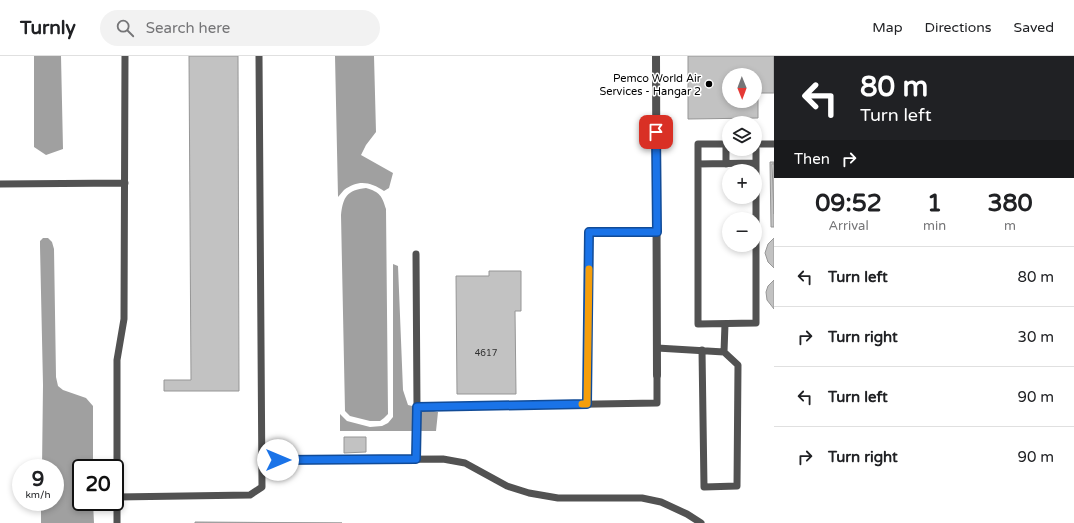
<!DOCTYPE html>
<meta charset="utf-8">
<style>
body{margin:0;font-family:"Varela Round",sans-serif;background:#f2f2f2;color:#202124;height:100vh;display:flex;flex-direction:column;font-size:15px;white-space:nowrap}
*{box-sizing:border-box;margin:0}
p{font-size:13px;color:#757577}
.icon{flex:none;width:22px;height:22px;fill:none;stroke:currentColor;stroke-width:2;stroke-linecap:round;stroke-linejoin:round}
.map{position:relative;flex:1;overflow:hidden}
.details{display:flex;flex-direction:column;background:#fff;width:300px}
.details>*{flex:none}
.banner{background:#202124;color:#fff;overflow:hidden}
.needle{width:26px;rotate:179deg}
.controls{position:absolute;left:722px;top:12px;display:grid;gap:8px}
.controls a{display:grid;place-items:center;width:40px;height:40px;border-radius:50%;background:#fff;box-shadow:0 2px 6px #0003;font-size:20px}
.speed{position:absolute;left:12px;top:403px;display:flex;gap:8px;font-size:20px;font-weight:700;text-align:center}
.speed>*{display:grid;place-content:center;width:52px;height:52px;border-radius:50%;background:#fff;box-shadow:0 2px 6px #0003;line-height:1}
.speed small{font-size:10px;font-weight:400}
.speed .limit{border:2px solid #111;border-radius:6px;background:#fff;color:#111}
.pin{position:absolute;display:grid;place-items:center;width:34px;height:34px;color:#fff;margin:-17px;border-radius:8px;box-shadow:0 2px 6px #0006}
.me{position:absolute;width:44px;margin:-22px;rotate:90deg;stroke-linejoin:round;filter:drop-shadow(0 0 3px #0008)}
.turn{display:flex;align-items:center;gap:14px;height:84px;padding:0 20px;font-size:18px}
.turn .icon{width:52px;height:52px;stroke-width:2.5}
.turn b{display:block;font-size:28px;line-height:34px}
.then{display:flex;align-items:center;height:38px;padding:0 20px;background:#0003;gap:8px;font-size:15px}
.eta{display:flex;justify-content:space-evenly;align-items:center;height:68px;text-align:center}
.eta b{font-size:24px;font-weight:700;line-height:28px}
ul{padding:0;list-style:none}
li{display:flex;align-items:center;gap:12px;height:60px;padding:0 20px;border-top:1px solid #e0e0e0}
li div{flex:1}
li b{display:block;font-size:15px}
li em{font-style:normal}
header{display:flex;align-items:center;gap:24px;box-sizing:border-box;height:56px;padding:0 20px;background:#fff;border-bottom:1px solid #e0e0e0}
header strong{font-size:19px}
nav{display:flex;gap:22px;margin-inline-start:auto;font-size:14px}
.search{width:280px;height:36px;background:#f2f2f2;display:flex;align-items:center;gap:10px;box-sizing:border-box;padding:0 14px;border-radius:22px;color:#757577;font-size:15px}
main{display:flex;flex:1;min-height:0}
.map>svg:first-child{display:block}
.water{fill:#a0a0a0}
.building{fill:#c2c2c2;stroke:#969696;fill-rule:evenodd}
.lines{fill:none;stroke-linecap:round;stroke-linejoin:round}
.lane{stroke:#525252;stroke-width:7}
.street{stroke:#525252;stroke-width:8}
.route-casing{stroke:#114b97;stroke-width:10}
.route{stroke:#1a73e8;stroke-width:7}
.slow{stroke:#f59e0b;stroke-width:7}
.poi-dot{fill:#000;stroke:#fff;stroke-width:1.5}
.labels{text-anchor:middle;stroke-width:3;stroke-linejoin:round;paint-order:stroke}
.number-label{font-size:9px;fill:#303030}
.poi-label{font-size:11px;fill:#000;stroke:#fff;text-anchor:end}
</style>
<header>
<strong>Turnly</strong>
<div class="search"><svg class="icon" aria-label="search" viewBox="0 0 24 24"><circle cx="10" cy="10" r="6"/><path d="M15 15l6 6"/></svg>Search here</div>
<nav><a>Map</a><a>Directions</a><a>Saved</a></nav>
</header>
<main>
<div class="map">
<svg width="774" height="467" viewBox="0 0 774 467">
<rect width="100%" height="100%" fill="#fff"/>
<path class="water" d="M34,0H61L63,93L46,99L34,91Z
M335,0H374L376,76L366,89L361,99L393,117L389,132L384,135C371,126 358,123 344,134C342,136 340,139 338,141Z
M366,132C380,136 382,140 386,153L388,358L384,362L380,365H370L350,360L345,355L341,159C343,141 347,134 366,132Z
M43,182H48L52,186L54,193L56,321L58,330L63,334L86,342L93,350V412H81V446H93L94,467H41V446H55V412H42L43,329L40,190V185Z
M393,208L398,210L403,334L408,349L438,356L436,375H340V358L347,365L370,371L382,370L388,367L393,361Z"/>
<path class="building" d="M189,0H238L239,335H164V324H191Z
M688,0H774V37H758V62L688,63ZM729,19H755V45H729Z
M770,106H774V171H771Z
M772,108H774V158Z
M774,182V212L768,206L765,197L768,188Z
M489,215H521V255H515L516,338H457L456,220H489Z
M774,224V253L767,244L766,236L768,230Z
M344,381H366V396L344,397Z
M195,466L342,467H195Z"/>
<g class="lines">
<path class="lane" d="M729,88H698V268L756,267V88
M755,88H774
M698,108L756,107
M726,108V88
M0,128L125,127
M416,198L417,351
M657,292L724,296L725,268
M702,294L704,431L737,430L738,309L724,296
M587,348L589,176H657
M416,403L417,351L657,347V319
M262,404L443,403L465,407L507,430L529,437L558,442H642L661,446L687,458L701,467
M117,441L250,439L262,431L259,0
M117,467V304L124,263L125,0"/>
<path class="street" d="M656,0L657,319"/>
</g>
<g class="lines">
<g class="route-casing">
<path id="route" d="M278,404L416,403L417,351L587,348L589,176H657L656,76"/>
</g>
<use href="#route" class="route"/>
<path class="slow" d="M582,348H587L589,213"/>
</g>
<circle class="poi-dot" cx="709" cy="28" r="4"/>
<g class="labels">
<g class="number-label">
<text x="486" y="300">4617</text>
</g>
<g class="poi-label">
<text x="701" y="26">Pemco World Air<tspan x="701" dy="13">Services - Hangar 2</tspan></text>
</g>
</g>
</svg>
<div class="controls">
<a><svg class="needle" viewBox="-14 -14 28 28"><path d="M0-13l5 13h-10z" fill="#e53935"/><path d="M0 13l5-13h-10z" fill="#757577"/></svg></a>
<a><svg class="icon" aria-label="layers" viewBox="0 0 24 24"><path d="M12 4l9 5-9 5-9-5zM3 14l9 5 9-5"/></svg></a>
<a>+</a>
<a>−</a>
</div>
<div class="speed"><div>9<small>km/h</small></div><div class="limit">20</div></div>
<div class="pin" style="left:656px;top:76px;background:#d93025"><svg class="icon" aria-label="arrive" viewBox="0 0 24 24"><path d="M6 21V4h12l-3 4 3 4H6"/></svg></div>
<svg class="me" style="left:278px;top:404px" viewBox="-20 -20 40 40"><circle r="19" fill="#fff"/><path d="M0-13L10 11 0 6-10 11z" fill="#1a73e8"/></svg>
</div>
<section class="details">
<div class="banner">
<div class="turn"><svg class="icon" aria-label="left" viewBox="0 0 24 24"><path d="M17 20v-9H6M10 6l-5 5 5 5"/></svg><div><b>80 m</b>Turn left</div></div>
<div class="then">Then<svg class="icon" aria-label="right" viewBox="0 0 24 24"><path d="M7 20v-9h11M14 6l5 5-5 5"/></svg></div>
</div>
<div class="eta">
<div><b>09:52</b><p>Arrival</p></div>
<div><b>1</b><p>min</p></div>
<div><b>380</b><p>m</p></div>
</div>
<ul>
<li><svg class="icon" aria-label="left" viewBox="0 0 24 24"><path d="M17 20v-9H6M10 6l-5 5 5 5"/></svg><div><b>Turn left</b></div><em>80 m</em></li>
<li><svg class="icon" aria-label="right" viewBox="0 0 24 24"><path d="M7 20v-9h11M14 6l5 5-5 5"/></svg><div><b>Turn right</b></div><em>30 m</em></li>
<li><svg class="icon" aria-label="left" viewBox="0 0 24 24"><path d="M17 20v-9H6M10 6l-5 5 5 5"/></svg><div><b>Turn left</b></div><em>90 m</em></li>
<li><svg class="icon" aria-label="right" viewBox="0 0 24 24"><path d="M7 20v-9h11M14 6l5 5-5 5"/></svg><div><b>Turn right</b></div><em>90 m</em></li>
</ul>
</section>
</main>
